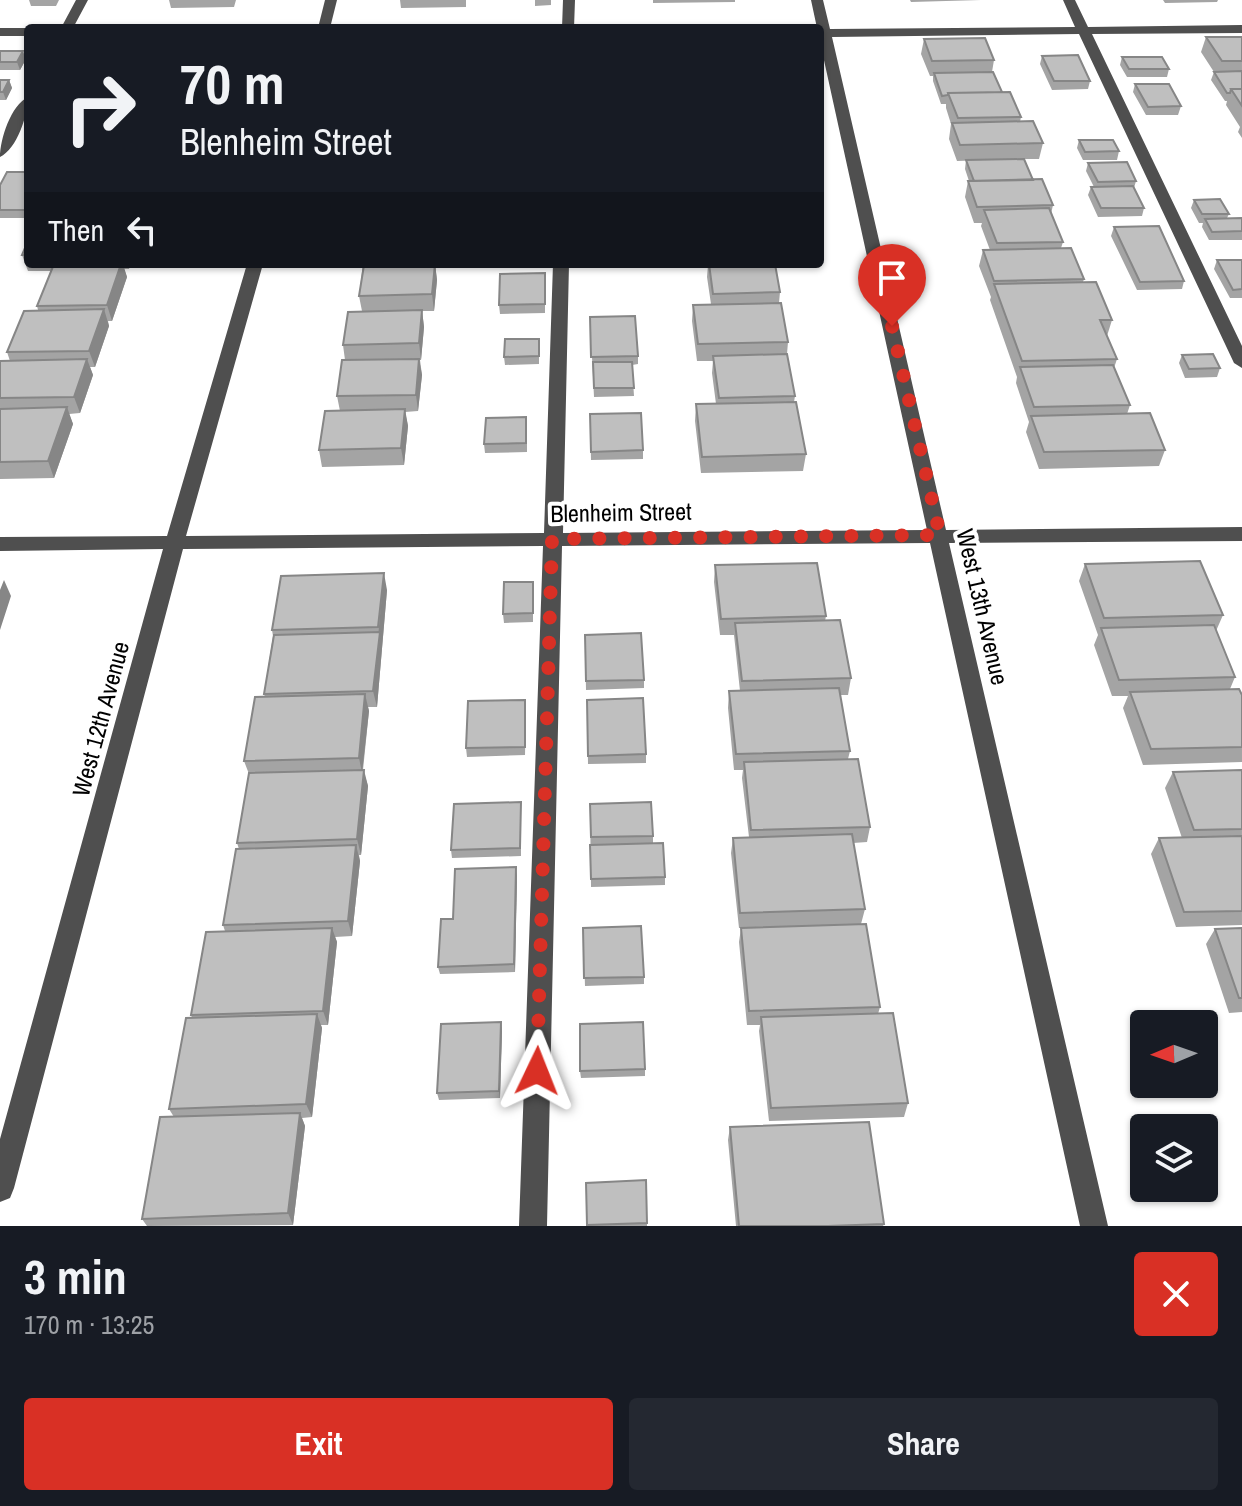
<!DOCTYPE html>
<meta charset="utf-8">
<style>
body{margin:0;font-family:"Archivo Narrow",sans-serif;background:#242831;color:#f1f3f6;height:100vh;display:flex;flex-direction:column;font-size:30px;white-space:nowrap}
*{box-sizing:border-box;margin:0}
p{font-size:26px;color:#9ea1a6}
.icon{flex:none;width:44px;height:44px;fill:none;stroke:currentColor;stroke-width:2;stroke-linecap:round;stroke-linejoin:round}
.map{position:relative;height:1226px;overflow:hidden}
.side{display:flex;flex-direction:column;background:#171b24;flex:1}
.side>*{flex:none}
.hud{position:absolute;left:24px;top:24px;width:800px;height:244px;border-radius:8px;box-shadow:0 2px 6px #0004;background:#171b24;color:#f1f3f6;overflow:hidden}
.needle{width:52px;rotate:268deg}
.tools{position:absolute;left:1130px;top:1010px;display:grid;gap:16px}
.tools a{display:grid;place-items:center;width:88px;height:88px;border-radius:8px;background:#171b24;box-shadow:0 2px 6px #0004;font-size:40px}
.pin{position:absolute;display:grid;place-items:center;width:68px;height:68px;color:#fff;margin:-82px -34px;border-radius:50% 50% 50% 0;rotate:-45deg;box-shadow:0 0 8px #0007}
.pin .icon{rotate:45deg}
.me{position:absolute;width:88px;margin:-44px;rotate:2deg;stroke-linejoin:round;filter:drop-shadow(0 0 6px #0008)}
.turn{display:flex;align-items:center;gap:28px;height:168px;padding:0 24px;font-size:36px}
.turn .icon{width:104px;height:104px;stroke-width:2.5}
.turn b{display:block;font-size:56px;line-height:68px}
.then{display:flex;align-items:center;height:76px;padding:0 24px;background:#0003;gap:16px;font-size:30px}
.round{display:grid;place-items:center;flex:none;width:84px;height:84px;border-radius:8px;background:#242831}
.summary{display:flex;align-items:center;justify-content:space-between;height:136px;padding:0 24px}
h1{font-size:48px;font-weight:700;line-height:60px}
.primary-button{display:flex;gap:16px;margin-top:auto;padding:16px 24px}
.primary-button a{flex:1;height:92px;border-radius:8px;background:#d93025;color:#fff;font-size:32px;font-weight:700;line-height:92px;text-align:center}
.primary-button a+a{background:#242831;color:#f1f3f6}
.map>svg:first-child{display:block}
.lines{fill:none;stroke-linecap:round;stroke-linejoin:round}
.minor{fill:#4f4f4f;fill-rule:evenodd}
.wall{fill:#a4a4a4}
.shaded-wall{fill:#868686}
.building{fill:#bfbfbf;stroke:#868686;stroke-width:2}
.route{stroke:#d93025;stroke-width:14;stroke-dasharray:0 25.2}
.labels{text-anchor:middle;stroke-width:8;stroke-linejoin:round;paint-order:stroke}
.street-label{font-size:24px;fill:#000;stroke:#fff}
</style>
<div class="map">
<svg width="1242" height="1226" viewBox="0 0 1242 1226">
<rect width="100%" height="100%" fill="#fff"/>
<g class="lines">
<path class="minor" d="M76,0H88L73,28H61Z
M325,0H337L330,28H318Z
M563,0H575L574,28H562Z
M811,0H823L830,29L1075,27L1063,0H1075L1088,27L1242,25V33L1092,34L1242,346V368L1234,363L1079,34L832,37L946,530L1242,527V541L949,543L1108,1226H1080L930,543L562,546L547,1226H519L543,546L183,549L14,1188L10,1198L0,1202V1139L163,549L0,551V537L167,536L247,264H263L186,536L544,533L553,264H569L563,533L927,530L820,42V28H817Z
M0,28H28V36H0Z
M28,97C28,115 17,149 0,157C0,139 11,105 28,97Z"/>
</g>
<path class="wall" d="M29,0H59L56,6H31Z
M169,0H236L234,7L171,8Z
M400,0H466V7L401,8Z
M535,0H551V5L535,6Z
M653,0H735V2L653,3Z
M910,0H981L911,2Z
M1163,0H1218L1217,2L1165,3Z
M1206,37H1242V138L1238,132L1240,127L1226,105L1227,101H1225L1211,80L1214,72L1201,52Z
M924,39L994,60L992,72L1002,92L1021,117L1020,122L1043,143L1039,159H1024L1033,180L1053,205L1051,214L1063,242L1061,248L1084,279L1083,282L1112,320L1107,336L1117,359L1114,368L1130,405L1127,414L1165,450L1159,466L1039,469L1026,432L1029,422L1016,383L1017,377L990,300L991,297L979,266L983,250H990L981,226L982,223H974L965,197L968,181H969L965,169L966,160L1020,159L957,161L949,139L951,124L946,108V104H941L933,81V76H930L921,54Z
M0,51L26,59L20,70H0Z
M1042,56L1090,81L1088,89L1052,90L1040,64Z
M1122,57L1169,69L1167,77H1127L1120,65Z
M0,80H9L12,88L6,100H0Z
M1135,84L1181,106L1178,115H1146L1133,92Z
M1079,140L1119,151L1117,160H1083L1077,148Z
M1088,163L1136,181L1134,188L1144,208L1142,216L1098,217L1088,195L1091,187H1094L1086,171Z
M28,172V218H0V185Z
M1194,200L1229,214L1227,218H1242V240H1209L1202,227L1203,223H1199L1191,208Z
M1114,227L1184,281L1182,289L1137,290L1111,236Z
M28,241V264H131L129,269H124L127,277L112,321H108L109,326L95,367H90L93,375L80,413L69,414L73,424L54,478L0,479V361H10L7,352L38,310L37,306L51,271H28L22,255Z
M1217,260H1242V298H1230L1214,269Z
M363,264H435L437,280L434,311H422L424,327L421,360H420L422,375L418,411L405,412L408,426L404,465L322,467L319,450L340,411L337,396L345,360L343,345L362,311L359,296Z
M703,264H775L780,292L779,303L788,342L787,354L795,396L794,402L806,454L803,471L701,473L695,421L696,404H716L712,373L713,361H697L692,321L693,305L711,304L707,277L708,265H703Z
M545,273V313L500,314L499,305Z
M590,317L638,356V364L632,365L634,396L594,397Z
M539,339V364L505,365L504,357Z
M1182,355L1220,368L1217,377L1185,378L1179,363Z
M590,414L643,450V459L591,460Z
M527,426V452L485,453L484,444Z
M1085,564L1223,615L1216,631L1235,677L1230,689L1242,695V762L1143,765L1123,708L1128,696H1112L1094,645L1098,635L1079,581Z
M715,565L826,616L825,621L851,678L848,695H840L850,751L848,759L870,827L867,842L853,843L865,909L861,924L880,1007L878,1014L908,1103L904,1117L769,1121L759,1031L760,1025H747L739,942L741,928H739L731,853L733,838L749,837L742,778L743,770H734L728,708L729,691H740L734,635H720L714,582Z
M387,590L377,707H368L369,711L363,770L368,786L361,855H359L360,861L352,936L335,937L337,942L328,1025H321L322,1028L312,1117L302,1118L305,1126L293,1225L147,1226L142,1219L174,1117L169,1109L192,1018L191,1015L225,931L223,925L239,849L237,843L249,774L244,761L265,697L264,694L273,636L272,630Z
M533,590V622L504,623L503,614Z
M585,635L644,680V688L586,690Z
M587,700L646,754V763L588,764Z
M526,708L525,755L467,757L466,748Z
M1242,770V925L1176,927L1151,854L1159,838H1182L1165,788L1173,772Z
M521,802V856L452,858L451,850Z
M590,804L653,836V843L665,877V885L591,887Z
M517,875L515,972L440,974L438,967L453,919Z
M583,928L644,977V984L585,986Z
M1242,928V1012L1229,1013L1206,944L1215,929Z
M501,1022L502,1030L500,1098L439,1100L437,1093Z
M645,1069V1076L581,1078L580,1071Z
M730,1127L884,1224L883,1226H736L728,1140Z
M646,1180L647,1226H587L586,1183Z"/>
<path class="shaded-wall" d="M23,51L26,59L20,70L17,62Z
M9,80L12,88L6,100L3,92Z
M121,264H123L127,277L112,321L107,305Z
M435,264L437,280L434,311L432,294Z
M104,309L109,326L95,367L89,351Z
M422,310L424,327L421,360L419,343Z
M87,359L93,375L80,413L74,397Z
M419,359L422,375L418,411L416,395Z
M67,407L73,424L54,478L48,461Z
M405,409L408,426L404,465L401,448Z
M384,573L387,590L377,707L373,691Z
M4,580L11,596L0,630V590Z
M365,694L369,711L362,773L359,758Z
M364,770L368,786L361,855L357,839Z
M356,845L360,861L352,936L348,921Z
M516,867L517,875L515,972L514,964Z
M332,928L337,942L328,1025L323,1011Z
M317,1014L322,1028L312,1117L306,1104Z
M501,1022L502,1030L500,1098L499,1091Z
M300,1113L305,1126L293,1225L288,1213Z"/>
<path class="building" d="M1206,37H1242V61H1222Z
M985,38L994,60L932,61L924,39Z
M0,51H23L17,62H0Z
M1078,55L1090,81H1054L1042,56Z
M1122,57H1162L1169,69H1129Z
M1242,71V89H1231L1230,93H1227L1214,72Z
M993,72L1002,92L948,93V95L942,96L934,73Z
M0,80H9L3,92H0Z
M1135,84H1169L1181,106L1148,107Z
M1231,89H1242V106Z
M1010,92L1021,117L958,118L948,93Z
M1033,121L1043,143L960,145L952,123Z
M1079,140H1113L1119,151L1085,152Z
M1024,159L1033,180L974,181L966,160Z
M1127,162L1136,181L1098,182L1088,163Z
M7,172H28V210H0V185Z
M1042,179L1053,205L977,207L968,181Z
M1133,186L1144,208H1101L1091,187Z
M1220,199L1229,214H1202L1194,200Z
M1049,208L1063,242L997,243L984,210Z
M1242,218V231L1212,232L1205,219Z
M1159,226L1184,281L1140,282L1114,227Z
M28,241V255H22Z
M1071,248L1084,279L994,281L983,250Z
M1217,260H1242V289L1233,290Z
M54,264H121L107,305L37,306Z
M435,264L432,294L359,296L364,265Z
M709,264H775L780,292L713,294Z
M545,273V304L499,305L500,274Z
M1096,282L1112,320H1100L1117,359L1022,361L994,284Z
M781,303L788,342L698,344L693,305Z
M104,309L89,351L7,352L24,311Z
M422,310L419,343L343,345L348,312Z
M635,316L638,356L591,357L590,317Z
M505,339H539V356L504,357Z
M787,354L795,396L719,398L713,356Z
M1213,354L1220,368L1189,369L1182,355Z
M87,359L74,397L0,398V361Z
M419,359L416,395L337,396L342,360Z
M593,362H632L634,388H594Z
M1113,365L1130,405L1034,407L1020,367Z
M796,402L806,454L702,457L696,404Z
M67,407L48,461L0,462V409Z
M405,409L401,448L319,450L325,411Z
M641,413L643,450L591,452L590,414Z
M1150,413L1165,450L1044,452L1031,416Z
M526,417V443L484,444L486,418Z
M1200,561L1223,615L1104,618L1085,564Z
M817,563L826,616L721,619L715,565Z
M384,573L378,627L272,630L281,576Z
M504,582H533V613L503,614Z
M840,620L851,678L742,681L735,623Z
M1214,625L1235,677L1119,680L1101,628Z
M380,632L373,691L264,694L274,635Z
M641,633L644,680L586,681L585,635Z
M839,688L850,751L736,754L729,691Z
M1239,689L1242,695V747L1151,749L1130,692Z
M365,694L359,758L244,761L255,697Z
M643,698L646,754L588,756L587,700Z
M525,700V747L466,748L468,701Z
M858,759L870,827L751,830L744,762Z
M364,770L357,839L237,843L249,773Z
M1242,770V829L1194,830L1173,772Z
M521,802L520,848L451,850L454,804Z
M651,802L653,836L591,837L590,804Z
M852,834L865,909L740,913L733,838Z
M1242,836V911L1184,912L1159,838Z
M663,843L665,877L591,879L590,845Z
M356,845L348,921L223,925L236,849Z
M516,867L514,964L438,967L441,919H453L455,869Z
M866,924L880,1007L749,1011L741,928Z
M641,926L644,977L584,978L583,928Z
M332,928L323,1011L191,1015L206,932Z
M1242,928V998H1239L1215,929Z
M893,1013L908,1103L771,1108L761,1017Z
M317,1014L306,1104L169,1109L186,1018Z
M501,1022L499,1091L437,1093L441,1024Z
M643,1022L645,1069L580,1071V1024Z
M300,1113L288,1213L142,1219L160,1117Z
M869,1122L884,1224L828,1226H739L730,1127Z
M646,1180L647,1223L587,1225L586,1183Z"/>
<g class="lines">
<path class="route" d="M537,1071L552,539L940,535L892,326"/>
</g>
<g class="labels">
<g class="street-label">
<text transform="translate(621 513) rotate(-1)" y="8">Blenheim Street</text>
<text transform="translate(982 607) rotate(77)" y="8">West 13th Avenue</text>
<text transform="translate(101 719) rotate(-75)" y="8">West 12th Avenue</text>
</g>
</g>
</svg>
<div class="tools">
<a><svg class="needle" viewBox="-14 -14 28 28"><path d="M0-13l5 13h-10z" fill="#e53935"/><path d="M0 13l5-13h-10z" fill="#9ea1a6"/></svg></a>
<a><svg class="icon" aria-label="layers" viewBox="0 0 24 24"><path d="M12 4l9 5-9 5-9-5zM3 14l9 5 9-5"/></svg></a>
</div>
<div class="pin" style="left:892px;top:326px;background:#d93025"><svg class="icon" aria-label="arrive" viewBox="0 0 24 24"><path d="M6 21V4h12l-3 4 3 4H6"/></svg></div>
<svg class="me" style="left:537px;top:1071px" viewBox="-20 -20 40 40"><path d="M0-17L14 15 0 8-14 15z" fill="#d93025" stroke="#fff" stroke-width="4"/></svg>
<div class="hud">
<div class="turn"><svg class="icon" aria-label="right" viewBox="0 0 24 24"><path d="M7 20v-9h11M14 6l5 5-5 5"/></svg><div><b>70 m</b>Blenheim Street</div></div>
<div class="then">Then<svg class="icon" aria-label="left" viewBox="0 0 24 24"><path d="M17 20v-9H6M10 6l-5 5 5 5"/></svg></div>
</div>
</div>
<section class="side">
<div class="summary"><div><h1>3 min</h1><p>170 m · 13:25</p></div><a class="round" style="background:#d93025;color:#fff"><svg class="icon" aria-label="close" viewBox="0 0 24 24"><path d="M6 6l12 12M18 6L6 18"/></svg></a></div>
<div class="primary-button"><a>Exit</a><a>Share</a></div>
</section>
